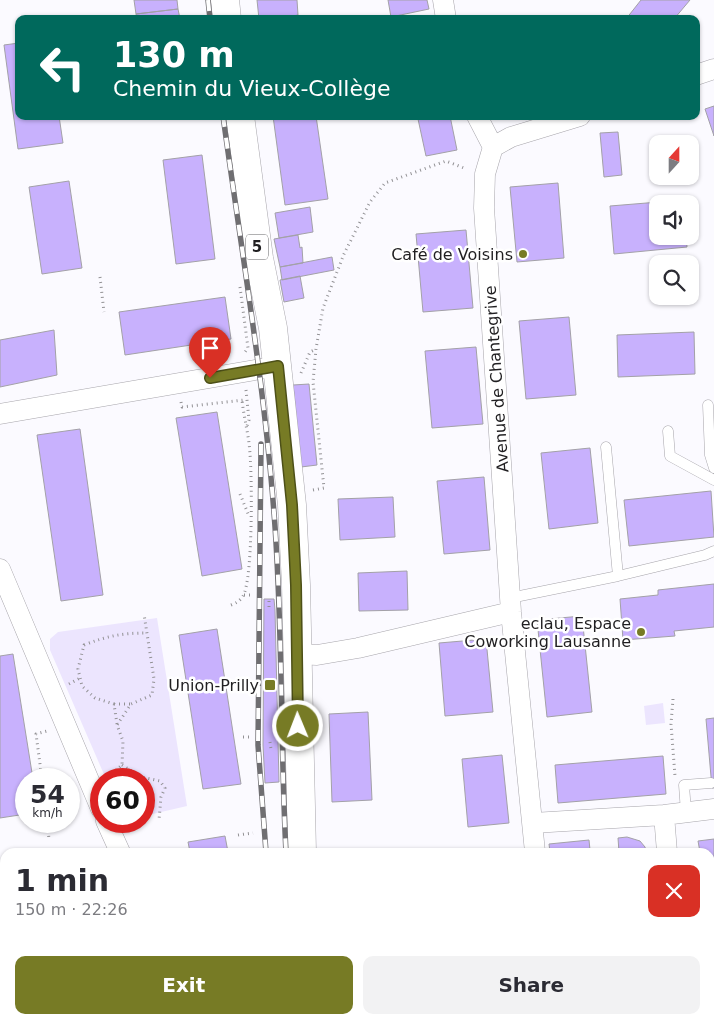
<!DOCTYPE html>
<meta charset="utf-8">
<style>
body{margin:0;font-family:"DejaVu Sans",sans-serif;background:#f2f2f3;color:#2b2b33;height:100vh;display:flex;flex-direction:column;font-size:19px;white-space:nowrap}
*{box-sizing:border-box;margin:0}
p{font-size:16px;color:#7c7c81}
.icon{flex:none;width:28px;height:28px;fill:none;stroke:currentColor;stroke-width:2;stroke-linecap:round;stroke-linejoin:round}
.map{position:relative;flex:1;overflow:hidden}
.drawer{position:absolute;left:0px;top:848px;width:715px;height:176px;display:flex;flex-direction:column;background:#fff;border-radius:15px 15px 0 0;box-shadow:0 1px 4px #0004}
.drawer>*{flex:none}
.top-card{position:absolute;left:15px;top:15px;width:685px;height:105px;border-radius:10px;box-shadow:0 1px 4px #0004;background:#00695c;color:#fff;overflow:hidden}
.needle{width:32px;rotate:21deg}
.controls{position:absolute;left:649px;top:135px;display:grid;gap:10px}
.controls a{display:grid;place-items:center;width:50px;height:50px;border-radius:10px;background:#fff;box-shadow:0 1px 4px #0004;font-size:25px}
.speed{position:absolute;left:15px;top:768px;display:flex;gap:10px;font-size:25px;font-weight:700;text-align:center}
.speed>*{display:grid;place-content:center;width:65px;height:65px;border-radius:50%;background:#fff;box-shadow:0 1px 4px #0004;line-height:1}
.speed small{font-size:12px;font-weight:400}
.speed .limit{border:8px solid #d22;background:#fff;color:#111}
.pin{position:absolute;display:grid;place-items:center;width:42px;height:42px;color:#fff;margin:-51px -21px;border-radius:50% 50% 50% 0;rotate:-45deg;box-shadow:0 0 5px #0007}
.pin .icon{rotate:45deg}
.me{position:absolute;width:55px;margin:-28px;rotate:359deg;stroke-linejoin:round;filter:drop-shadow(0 0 4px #0008)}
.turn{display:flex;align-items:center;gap:18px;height:105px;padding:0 15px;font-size:22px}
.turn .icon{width:65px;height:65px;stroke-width:2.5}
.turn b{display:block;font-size:35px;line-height:42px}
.round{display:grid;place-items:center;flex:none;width:52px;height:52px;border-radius:10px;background:#f2f2f3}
.head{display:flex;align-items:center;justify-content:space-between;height:85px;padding:0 15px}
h1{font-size:30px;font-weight:600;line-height:38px}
.primary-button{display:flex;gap:10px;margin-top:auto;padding:10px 15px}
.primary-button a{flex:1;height:58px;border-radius:10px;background:#777b25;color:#fff;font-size:20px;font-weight:600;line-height:58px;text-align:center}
.primary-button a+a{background:#f2f2f3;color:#2b2b33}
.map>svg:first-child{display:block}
.green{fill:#ece5fe}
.building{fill:#c8b1fd;stroke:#a3a1a7}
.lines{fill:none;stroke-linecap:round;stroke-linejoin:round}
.service-casing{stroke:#a7a5ab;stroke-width:11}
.minor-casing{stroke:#a7a5ab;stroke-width:21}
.primary-casing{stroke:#a7a5ab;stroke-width:29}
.path{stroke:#939295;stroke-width:3;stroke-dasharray:1 4;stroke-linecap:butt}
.service{stroke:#fff;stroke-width:10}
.minor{stroke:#fff;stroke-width:20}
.primary{stroke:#fff;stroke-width:28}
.rail-casing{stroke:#6f6e71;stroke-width:5.5}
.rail{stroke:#fff;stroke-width:4;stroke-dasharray:11;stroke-linecap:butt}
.route-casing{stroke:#4d5018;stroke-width:12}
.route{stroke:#777b25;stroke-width:9}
.poi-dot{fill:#777b25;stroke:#fff;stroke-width:2}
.labels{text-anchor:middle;stroke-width:5;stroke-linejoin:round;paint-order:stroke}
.shield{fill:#fff;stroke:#636264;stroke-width:1}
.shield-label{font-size:15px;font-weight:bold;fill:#201f21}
.poi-label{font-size:16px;fill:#201f21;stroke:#fff;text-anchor:end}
.street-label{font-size:16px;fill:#201f21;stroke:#fff}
</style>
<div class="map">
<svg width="714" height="1023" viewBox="0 0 714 1023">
<rect width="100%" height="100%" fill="#fbfaff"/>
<path class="green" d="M157,618L187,806L144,816V779H106L50,650V639L58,632Z
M663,703L665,723L646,725L644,706Z"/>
<path class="building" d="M134,0H177L178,9L136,14Z
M257,0H297L298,15L279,19H259Z
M388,0H427L429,9L391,17Z
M641,0H690L674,19H626Z
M178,9L180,19H137L136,14Z
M19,43V116H59L63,143L18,149L4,45Z
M714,106V136L705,109Z
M273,116H316L328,199L285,205Z
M431,116H450L457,150L426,156L418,119Z
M618,132L622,175L604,177L600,133Z
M202,155L215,259L176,264L163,160Z
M69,181L82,268L42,274L29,187Z
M558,183L564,258L517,262L510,187Z
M683,200V204H658V236H686L687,247L614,254L610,206Z
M310,207L313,232L279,238L275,213Z
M466,230L473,308L423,312L416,234Z
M298,235L300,248L302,247L303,263L280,267L274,239Z
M332,257L334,270L282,280L280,267Z
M300,276L304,298L284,302L280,280Z
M225,297L231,339L125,355L119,312Z
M569,317L576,395L526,399L519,321Z
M54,330L57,375L0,387V340Z
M694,332L695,374L618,377L617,335Z
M476,347L483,424L432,428L425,351Z
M309,384L317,465L301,467L293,385Z
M217,412L242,569L202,576L176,418Z
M80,429L103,595L61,601L37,435Z
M590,448L598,523L549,529L541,453Z
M484,477L490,550L444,554L437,481Z
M711,491L714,537L629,546L624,500Z
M393,497L395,537L340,540L338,499Z
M407,571L408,610L359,611L358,573Z
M714,584V627L674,631L675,636L623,640L620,599L658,595V590Z
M264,599H274L275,610L279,782L265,783L263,745Z
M582,616L592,712L547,717L537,620Z
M217,629L241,784L203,789L179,635Z
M486,639L493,712L445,716L439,643Z
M13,654L33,779H26V814L0,818V656Z
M368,712L372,800L332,802L329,714Z
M714,718V788H712L706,719Z
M502,755L509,823L468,827L462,759Z
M663,756L666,794L558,803L555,765Z
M225,836L228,852H190L188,842Z
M627,837L640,841L645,847L646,852H619L618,838Z
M714,839V874H710V852H700L698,841Z
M589,840L590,850H593V852H550L549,844Z
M710,920H714V955H711Z
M0,987L5,998V1019H15L17,1023H0Z
M366,1019H393L394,1023H367Z
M433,1019H453L434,1023Z
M453,1019H463L464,1023H434Z
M576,1019H652L653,1023H577Z"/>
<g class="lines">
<g class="service-casing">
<path id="service" d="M708,405L710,455L714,468
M668,431L670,456L714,480
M606,447L618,576
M510,598L618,576L705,555L714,551
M686,812L684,785L711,783"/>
</g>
<g class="minor-casing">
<path id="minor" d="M443,0L446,19
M696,75L714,69
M477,116L493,147
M493,147L485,174L484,208L511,612L535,852
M493,147L511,137L580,116
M0,414L278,366
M0,569L101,809
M297,654L317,655L358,648L511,612
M664,815L667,852
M106,821L120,852
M533,823L664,815L714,809
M171,1019V1023
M547,1019V1023
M677,1019V1023"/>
</g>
<g class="primary-casing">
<path id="primary" d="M225,0L227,19
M240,116L259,258L273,328L292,505L296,585L302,852
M318,1019V1023"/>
</g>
<path class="path" d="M100,277L104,312
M240,287L248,348L245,352
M301,373L310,352L316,349
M246,390L249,420L247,426
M181,402L182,407L244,400
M313,490L324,488L313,382L316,349L323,308L344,254L370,202L385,183L446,161L464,168
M240,494L249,516
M244,595H252
M269,601V609
M231,605C236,603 240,601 243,596C253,579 252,478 250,454C249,435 244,419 242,400
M69,684L80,678
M673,699L671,724L675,776
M114,704H131
M117,724L114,704L95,698L82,686L78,669L84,645C107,636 122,633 147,633
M243,737H253
M270,742L271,749
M122,765L141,777L160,781L165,788L161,797L159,820
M108,777L122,765L123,741L117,725L131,704L152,695L154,679L144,614
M42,779L36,734L47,731
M47,821L49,839
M238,835L253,833
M710,912H714
M710,995H714"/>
<use href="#service" class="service"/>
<use href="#minor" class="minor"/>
<use href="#primary" class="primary"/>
<g class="rail-casing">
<path id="rail" d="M208,0L210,19
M223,116C241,248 264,381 274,513C283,626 280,739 286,852
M261,444L258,745L266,852
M285,1019L286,1023
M299,1019L300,1023"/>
</g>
<use href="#rail" class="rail"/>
</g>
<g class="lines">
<g class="route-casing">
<path id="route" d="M210,378L278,366L292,505L296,585L298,726"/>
</g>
<use href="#route" class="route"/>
</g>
<g class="poi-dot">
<circle cx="523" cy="254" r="5"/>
<circle cx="641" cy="632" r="5"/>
<rect x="264" y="679" width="12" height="12" rx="2.5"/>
</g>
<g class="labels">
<rect class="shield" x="246" y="234.5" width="22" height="25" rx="4"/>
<g class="shield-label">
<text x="257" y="252">5</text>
</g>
<g class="poi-label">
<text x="513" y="260">Café de Voisins</text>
<text x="631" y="629">eclau, Espace<tspan x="631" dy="18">Coworking Lausanne</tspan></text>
<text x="259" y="691">Union-Prilly</text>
</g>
<g class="street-label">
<text transform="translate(496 379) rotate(-94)" y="6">Avenue de Chantegrive</text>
</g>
</g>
</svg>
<div class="controls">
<a><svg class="needle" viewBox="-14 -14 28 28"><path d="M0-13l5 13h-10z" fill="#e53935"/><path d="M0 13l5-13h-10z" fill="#7c7c81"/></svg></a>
<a><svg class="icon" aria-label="sound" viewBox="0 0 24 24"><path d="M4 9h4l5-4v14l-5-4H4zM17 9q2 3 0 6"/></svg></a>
<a><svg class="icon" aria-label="search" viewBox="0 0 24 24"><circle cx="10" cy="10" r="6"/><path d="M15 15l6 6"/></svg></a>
</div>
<div class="speed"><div>54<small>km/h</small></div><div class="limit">60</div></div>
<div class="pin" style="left:210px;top:378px;background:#d93025"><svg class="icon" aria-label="arrive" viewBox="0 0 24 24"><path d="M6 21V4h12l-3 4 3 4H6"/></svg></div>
<svg class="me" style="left:298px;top:726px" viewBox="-20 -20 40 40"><circle r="17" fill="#777b25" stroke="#fff" stroke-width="3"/><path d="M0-11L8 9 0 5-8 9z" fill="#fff"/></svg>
<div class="top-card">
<div class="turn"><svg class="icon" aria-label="left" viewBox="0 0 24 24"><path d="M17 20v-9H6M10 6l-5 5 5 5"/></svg><div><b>130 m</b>Chemin du Vieux-Collège</div></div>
</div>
<section class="drawer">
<div class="head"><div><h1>1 min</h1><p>150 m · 22:26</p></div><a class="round" style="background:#d93025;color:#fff"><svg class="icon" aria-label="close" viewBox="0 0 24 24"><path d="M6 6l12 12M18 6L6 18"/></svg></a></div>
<div class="primary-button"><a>Exit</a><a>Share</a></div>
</section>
</div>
